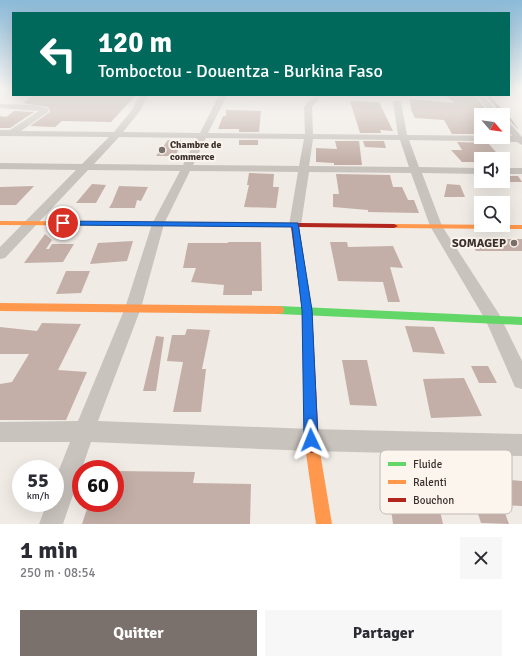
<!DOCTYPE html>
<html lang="fr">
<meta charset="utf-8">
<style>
body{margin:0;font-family:Signika,sans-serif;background:#f7f7f7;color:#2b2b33;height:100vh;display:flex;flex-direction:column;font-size:15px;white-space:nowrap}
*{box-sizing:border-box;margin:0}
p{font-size:13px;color:#7c7c81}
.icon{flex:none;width:22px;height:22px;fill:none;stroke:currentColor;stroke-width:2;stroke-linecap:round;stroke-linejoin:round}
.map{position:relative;height:524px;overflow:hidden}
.panel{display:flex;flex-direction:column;background:#fff;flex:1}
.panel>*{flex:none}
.hud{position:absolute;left:12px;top:12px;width:498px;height:84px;border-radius:0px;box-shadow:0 4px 16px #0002;background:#00695c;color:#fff;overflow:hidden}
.needle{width:26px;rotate:118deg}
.fabs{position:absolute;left:474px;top:108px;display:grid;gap:8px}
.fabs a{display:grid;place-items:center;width:36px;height:36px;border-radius:0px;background:#fff;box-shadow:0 4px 16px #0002;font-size:20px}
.speed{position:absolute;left:12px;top:460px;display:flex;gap:8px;font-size:20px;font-weight:700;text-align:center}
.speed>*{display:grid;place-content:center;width:52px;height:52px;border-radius:50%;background:#fff;box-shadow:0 4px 16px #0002;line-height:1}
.speed small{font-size:10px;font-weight:400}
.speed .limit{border:6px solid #d22;background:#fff;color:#111}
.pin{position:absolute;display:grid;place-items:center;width:34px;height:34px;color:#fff;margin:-17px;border:2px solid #fff;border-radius:50%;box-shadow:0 1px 4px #0007}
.me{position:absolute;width:44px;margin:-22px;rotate:358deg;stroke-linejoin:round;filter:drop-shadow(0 0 3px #0008)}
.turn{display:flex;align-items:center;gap:14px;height:84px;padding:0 20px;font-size:18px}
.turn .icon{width:52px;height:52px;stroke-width:2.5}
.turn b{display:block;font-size:28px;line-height:34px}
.round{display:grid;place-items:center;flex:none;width:42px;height:42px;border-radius:0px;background:#f7f7f7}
.head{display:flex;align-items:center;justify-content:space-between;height:68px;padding:0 20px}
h1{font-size:24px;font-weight:700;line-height:30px}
.button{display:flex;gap:8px;margin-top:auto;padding:8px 20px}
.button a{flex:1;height:46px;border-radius:0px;background:#7a716c;color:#fff;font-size:16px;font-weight:700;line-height:46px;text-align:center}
.button a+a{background:#f7f7f7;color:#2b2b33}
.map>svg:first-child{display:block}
.building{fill:#c3afa7}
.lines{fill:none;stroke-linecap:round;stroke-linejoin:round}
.street{fill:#c9c3be;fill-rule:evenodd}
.fast{fill:#63d668;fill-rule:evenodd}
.slow{fill:#ff974d;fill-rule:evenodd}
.jam{fill:#b3261e;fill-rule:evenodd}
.route{fill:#1a73e8;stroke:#114b97}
.poi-dot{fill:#7a716c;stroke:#fbf5ee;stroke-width:1.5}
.labels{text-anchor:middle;stroke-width:4;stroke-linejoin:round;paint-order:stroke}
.far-poi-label{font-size:10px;font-weight:bold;fill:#3b302b;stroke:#fbf5ee;text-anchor:start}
.poi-label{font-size:12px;font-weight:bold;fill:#3b302b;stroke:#fbf5ee;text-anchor:end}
.key{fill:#fbf5ee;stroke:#c1bab4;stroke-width:1}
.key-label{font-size:11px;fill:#3b302b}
</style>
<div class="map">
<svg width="522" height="524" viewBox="0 0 522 524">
<rect width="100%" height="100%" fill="#f0ebe5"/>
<path class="building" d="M34,95H136L111,122L62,121L55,127L30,126L50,112L48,107L23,103Z
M444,95H474L491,115H481V132H477L480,134H452L444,120L415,118L411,110L410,99L455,103Z
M485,95H489L503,110V107L519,130L507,118H503V115Z
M350,101L379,102L393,131L380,130L381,133H360Z
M226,110L261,111L259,132H239V129H218L223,116H226Z
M14,111L34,112L10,128H0V116L6,117Z
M168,140H181L176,156H156Z
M239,140H258V145H239Z
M335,141H359L362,165H334V163L316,162V148L337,149Z
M363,141H384L386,148L365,147Z
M457,142L488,143L502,159H481V162H462L451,150H462Z
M249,173L274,174L273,187H279L276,208L244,207L249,185H247Z
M336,174L390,175L393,187H402L408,200H414L419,213L368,212V210L333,207V194H339Z
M503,176H518L522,182H507Z
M92,184L106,185L96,203H76Z
M447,184L460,185L465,197H444Z
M34,186L16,205H0V187Z
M119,186L148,187L141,201L137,200L135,208H109L112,203Z
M45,234L52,240L46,249H49L52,244H74L63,262L24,263Z
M468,239H522V251H476Z
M133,241L127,261L90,264L98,243Z
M228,242H261L262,291H252V295H223L224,285L191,282L196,268H183L188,243H228Z
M330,242H347L348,247L393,246L403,268L390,267L400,302H388L383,282L338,281Z
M66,271H90L81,293L56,294Z
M42,323L81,324L58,370L87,372L66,420H0V384L12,382L29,354H0V327L37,331Z
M405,326L434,327L445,354L413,352Z
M187,329L210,330L202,369H206L201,412H173L183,362L167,361L172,335H185Z
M156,336L164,337L156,391H143Z
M342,360H367L377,406L350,405Z
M471,366H488L497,383H479Z
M464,378L482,416L431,418L423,379Z
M115,471L195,472L193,483L251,484L250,524H82L89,503H115Z
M488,478L522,481V506L502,505L509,524L481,523L473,498L496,500Z
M387,481L434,485L443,524H393Z"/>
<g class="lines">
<path class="street" d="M140,95H148L140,111L123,132L200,133L219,95H227L208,133L305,134L304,107L314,95H322L312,107L313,134L398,135L393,102L397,100L401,102L407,135L512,136L503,126V119H506L522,137V145L517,142L409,140L419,167L481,168V174L422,173L442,226L499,314L522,361V389L515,387L486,321L430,226L411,173L309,172L301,225L299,228H291L289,225L298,172L190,171L164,224L141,308L98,421L311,429L522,434V456L311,451L91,442L63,524H39L47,503H55V480L70,442H0V422L78,421L125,308L152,224L180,171L88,170L5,258L0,259V247L76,170L0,169V163L82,164L109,137L0,136V130H10L39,111L0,108V104L34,105L48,108V112L21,131L114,132L132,110ZM119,137L197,138L183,165L94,164ZM206,138L304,139L299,166L193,165ZM313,139L400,140L409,167L309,166Z
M475,95H483L501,115H493Z
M503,168H522V174H503Z"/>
<path class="fast" d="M279,306L522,317V325L279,314L275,313L274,310L275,307Z"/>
<path class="slow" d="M0,221L194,222L198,224L194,226L0,225Z
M391,224L522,225V229L394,228H391L390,226Z
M0,303L279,306L283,307L284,310L283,313L279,314L0,311Z
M312,439L317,441L319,446L332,524H316L305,446L307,441Z"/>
<path class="jam" d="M191,222L394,224L398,226L394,228L299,227L312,310L319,446L317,451L312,453L307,451L305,446L302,310L291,227L194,226L190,224Z"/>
</g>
<linearGradient id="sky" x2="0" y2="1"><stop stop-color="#8bbad8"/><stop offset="0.55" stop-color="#f8f6f3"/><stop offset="1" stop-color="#f8f6f3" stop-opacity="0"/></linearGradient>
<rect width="522" height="162" fill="url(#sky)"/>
<path class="route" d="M60,221L298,223L312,310L318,440L316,445L311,447L306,445L304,440L302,310L292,227L63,225H60Z"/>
<g class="poi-dot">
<circle cx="162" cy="150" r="4"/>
<circle cx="514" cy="243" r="4"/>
</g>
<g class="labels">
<g class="far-poi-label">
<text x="170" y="148">Chambre de<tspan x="170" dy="12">commerce</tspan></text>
</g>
<g class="poi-label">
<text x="506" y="247">SOMAGEP</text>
</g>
</g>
<rect x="380" y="450" width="132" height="64" rx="6" class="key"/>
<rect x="388" y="462" width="18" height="4" fill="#63d668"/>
<rect x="388" y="480" width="18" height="4" fill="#ff974d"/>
<rect x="388" y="498" width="18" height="4" fill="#b3261e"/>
<g class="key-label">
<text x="413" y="468">Fluide</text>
<text x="413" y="486">Ralenti</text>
<text x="413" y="504">Bouchon</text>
</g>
</svg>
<div class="fabs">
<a><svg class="needle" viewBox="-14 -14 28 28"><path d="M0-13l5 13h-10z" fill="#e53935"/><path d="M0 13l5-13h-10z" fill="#7c7c81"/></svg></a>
<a><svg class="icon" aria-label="sound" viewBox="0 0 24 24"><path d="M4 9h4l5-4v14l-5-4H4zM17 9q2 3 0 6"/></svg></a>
<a><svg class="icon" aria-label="search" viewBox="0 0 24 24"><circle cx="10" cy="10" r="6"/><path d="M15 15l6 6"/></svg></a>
</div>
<div class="speed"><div>55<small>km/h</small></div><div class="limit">60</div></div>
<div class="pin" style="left:63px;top:223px;background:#d93025"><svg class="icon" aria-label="arrive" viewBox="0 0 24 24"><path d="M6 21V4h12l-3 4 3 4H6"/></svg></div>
<svg class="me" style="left:311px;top:440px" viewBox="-20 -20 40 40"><path d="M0-17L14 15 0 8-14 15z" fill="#1a73e8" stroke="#fff" stroke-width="4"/></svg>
<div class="hud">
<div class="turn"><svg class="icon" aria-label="left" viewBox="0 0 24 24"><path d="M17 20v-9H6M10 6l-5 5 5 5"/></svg><div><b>120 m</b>Tomboctou - Douentza - Burkina Faso</div></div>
</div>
</div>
<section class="panel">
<div class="head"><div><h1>1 min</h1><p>250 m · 08:54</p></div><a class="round"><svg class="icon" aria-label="close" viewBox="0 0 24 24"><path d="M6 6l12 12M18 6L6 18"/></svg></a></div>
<div class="button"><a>Quitter</a><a>Partager</a></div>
</section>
